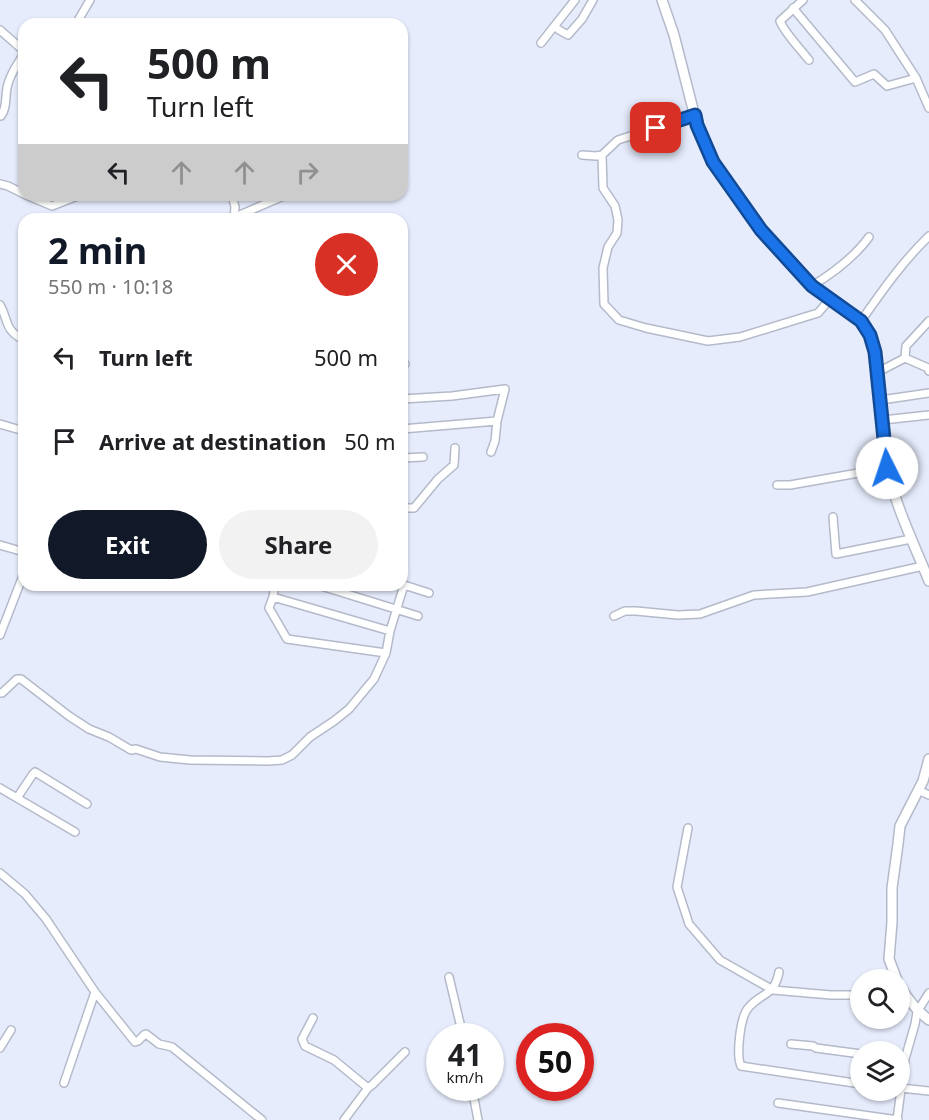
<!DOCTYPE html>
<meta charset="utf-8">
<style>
body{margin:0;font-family:"Noto Sans",sans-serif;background:#f2f2f2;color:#202124;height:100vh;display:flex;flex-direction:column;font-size:22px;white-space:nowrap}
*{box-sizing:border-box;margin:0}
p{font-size:20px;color:#757577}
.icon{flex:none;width:33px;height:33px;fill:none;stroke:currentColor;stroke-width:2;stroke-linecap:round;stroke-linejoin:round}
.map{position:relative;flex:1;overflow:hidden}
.drawer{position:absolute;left:18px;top:213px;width:390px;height:378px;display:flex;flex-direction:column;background:#fff;border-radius:18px;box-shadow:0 2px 4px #0004}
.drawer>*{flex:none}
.top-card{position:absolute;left:18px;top:18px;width:390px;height:183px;border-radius:18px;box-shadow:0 2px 4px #0004;background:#fff;color:#202124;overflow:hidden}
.buttons{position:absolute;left:850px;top:969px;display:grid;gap:12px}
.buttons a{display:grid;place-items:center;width:60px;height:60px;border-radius:50%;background:#fff;box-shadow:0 2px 4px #0004;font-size:30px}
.speed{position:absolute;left:426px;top:1023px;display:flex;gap:12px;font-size:30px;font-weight:700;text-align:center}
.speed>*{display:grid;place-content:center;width:78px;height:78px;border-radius:50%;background:#fff;box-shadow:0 2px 4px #0004;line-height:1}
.speed small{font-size:15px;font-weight:400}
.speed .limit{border:9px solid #d22;background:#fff;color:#111}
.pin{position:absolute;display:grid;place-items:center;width:51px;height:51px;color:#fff;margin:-26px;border-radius:12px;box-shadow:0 3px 9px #0006}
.me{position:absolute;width:66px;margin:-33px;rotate:356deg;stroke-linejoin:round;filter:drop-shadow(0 0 4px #0008)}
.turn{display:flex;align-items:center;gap:21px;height:126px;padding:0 30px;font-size:27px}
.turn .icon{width:78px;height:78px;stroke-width:2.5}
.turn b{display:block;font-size:42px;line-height:51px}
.lanes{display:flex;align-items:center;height:57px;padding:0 30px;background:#0003;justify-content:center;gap:30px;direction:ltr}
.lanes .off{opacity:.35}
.round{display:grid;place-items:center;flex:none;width:63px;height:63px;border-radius:32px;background:#f2f2f2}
.headline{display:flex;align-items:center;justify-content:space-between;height:102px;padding:0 30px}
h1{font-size:36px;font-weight:700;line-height:45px;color:#111827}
.action{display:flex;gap:12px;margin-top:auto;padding:12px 30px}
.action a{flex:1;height:69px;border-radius:36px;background:#111827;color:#fff;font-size:24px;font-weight:700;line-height:69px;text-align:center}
.action a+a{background:#f2f2f2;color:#202124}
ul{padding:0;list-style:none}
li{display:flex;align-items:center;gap:18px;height:84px;padding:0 30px}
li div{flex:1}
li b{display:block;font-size:22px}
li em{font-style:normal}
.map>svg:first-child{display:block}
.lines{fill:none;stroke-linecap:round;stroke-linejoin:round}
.street-casing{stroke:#b4bac9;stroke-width:10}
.secondary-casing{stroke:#b4bac9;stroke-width:12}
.street{stroke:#fff;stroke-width:7}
.secondary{stroke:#fff;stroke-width:9}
.route-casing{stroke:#114b97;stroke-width:15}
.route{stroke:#1a73e8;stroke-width:10}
</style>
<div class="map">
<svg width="929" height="1120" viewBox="0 0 929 1120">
<rect width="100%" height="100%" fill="#e6ecfc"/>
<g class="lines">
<g class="street-casing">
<path id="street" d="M803,0L780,21C784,32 801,50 809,60
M855,0L885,30L916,78L929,108
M793,8L855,82L874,74L887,86L916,78
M76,24L90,0
M555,26L559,30L568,35L582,19L593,0
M0,30L24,51
M541,43L575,0
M0,116H1C7,108 5,98 7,88C9,76 17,64 24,54
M582,155L596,156L602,155L618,140L695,115
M602,155L603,188L615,206L618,220L617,233L608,247L603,268L604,304L619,320L646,328L708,341L740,337L818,313L830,299
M0,184L8,186L24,194
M26,195L52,206L80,195
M232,195L235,207L234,219
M235,217L286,195
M812,286C833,273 854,258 869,237
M0,305C9,321 4,330 24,340
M861,321C882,291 903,261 929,236
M905,358L928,368L929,371
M402,364H405
M878,372L905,358L906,346L929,321
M402,399L452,396L505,389L497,421L495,441L491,452
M881,400L929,393
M883,420L929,415
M0,424L24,431
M402,429L497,421
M402,458L423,457
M777,485H790L887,468
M402,508H414L438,479L454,465L455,448
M833,517L836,554L911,539
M0,545L24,552
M275,585L273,597L390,631L404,585H402
M318,585L418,616
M404,585L429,593
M273,597L269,608L287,639L386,653
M614,616L625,611H636L678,615L700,614L754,595L807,592L923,566
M0,635L24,573
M0,693H2L17,679H21L69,716L89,729L109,737L131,750L136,749L160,757L190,760L268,761L282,760L292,755L310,737L334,721L349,709L374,679L386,653L390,631
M0,788L17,798L33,774L35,772L87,804
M918,790L929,795
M17,798L75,832
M688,828L677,887L689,924L720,960L773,990L831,995H861
M0,873L25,894L46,919L95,992L135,1042L138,1041L144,1035L146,1034L159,1044L172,1047L262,1120
M779,972C774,997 763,991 749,1007C740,1016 736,1055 741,1066L861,1084
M449,977L463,1036
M313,1018L302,1039L305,1046L334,1060L368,1088
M791,1044L813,1046L816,1048L861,1054
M0,1048L11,1030
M64,1083L95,992
M472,1088L478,1120
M901,1088L929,1091
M778,1103L898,1120
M344,1120L368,1088L372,1085L405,1052
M897,1120L905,1059L915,1024L917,1012L929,993"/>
</g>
<g class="secondary-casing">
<path id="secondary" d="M662,0L674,35L697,125L713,162L761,230L812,286L861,321L870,335L875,352L887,468C896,507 914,544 929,581
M897,980L889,959L892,922V888L898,844L900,826L923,781L929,759
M900,986C908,1000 916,1010 929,1020"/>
</g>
<use href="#street" class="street"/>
<use href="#secondary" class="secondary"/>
</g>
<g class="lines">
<g class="route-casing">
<path id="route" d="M656,128L695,115L697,125L713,162L761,230L812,286L861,321L870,335L875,352L887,468"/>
</g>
<use href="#route" class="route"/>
</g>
</svg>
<div class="buttons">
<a><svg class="icon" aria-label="search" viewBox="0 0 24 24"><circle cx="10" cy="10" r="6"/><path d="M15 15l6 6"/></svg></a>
<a><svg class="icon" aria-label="layers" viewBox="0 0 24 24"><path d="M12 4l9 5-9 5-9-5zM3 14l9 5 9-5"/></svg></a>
</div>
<div class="speed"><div>41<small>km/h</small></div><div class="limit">50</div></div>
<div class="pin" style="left:656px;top:128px;background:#d93025"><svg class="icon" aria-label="arrive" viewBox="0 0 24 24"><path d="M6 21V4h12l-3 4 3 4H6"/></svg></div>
<svg class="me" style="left:887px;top:468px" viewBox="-20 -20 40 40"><circle r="19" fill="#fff"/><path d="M0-13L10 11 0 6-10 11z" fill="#1a73e8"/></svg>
<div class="top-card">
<div class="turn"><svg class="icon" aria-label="left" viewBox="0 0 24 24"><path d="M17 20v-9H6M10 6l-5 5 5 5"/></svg><div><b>500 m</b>Turn left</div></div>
<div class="lanes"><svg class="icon" aria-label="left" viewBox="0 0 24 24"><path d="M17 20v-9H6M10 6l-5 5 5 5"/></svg><svg class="icon off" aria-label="ahead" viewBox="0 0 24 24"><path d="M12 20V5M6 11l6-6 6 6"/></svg><svg class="icon off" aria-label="ahead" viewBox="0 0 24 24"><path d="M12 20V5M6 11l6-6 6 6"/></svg><svg class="icon off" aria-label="right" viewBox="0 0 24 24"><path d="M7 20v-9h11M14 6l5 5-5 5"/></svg></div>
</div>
<section class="drawer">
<div class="headline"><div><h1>2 min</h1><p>550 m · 10:18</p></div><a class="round" style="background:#d93025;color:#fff"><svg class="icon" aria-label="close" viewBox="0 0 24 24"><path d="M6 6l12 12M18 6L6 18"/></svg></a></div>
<ul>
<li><svg class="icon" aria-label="left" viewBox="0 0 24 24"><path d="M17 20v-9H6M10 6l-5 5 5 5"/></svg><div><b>Turn left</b></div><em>500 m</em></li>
<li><svg class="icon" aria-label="arrive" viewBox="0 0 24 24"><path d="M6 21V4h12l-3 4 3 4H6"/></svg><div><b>Arrive at destination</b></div><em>50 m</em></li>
</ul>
<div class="action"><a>Exit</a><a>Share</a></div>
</section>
</div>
